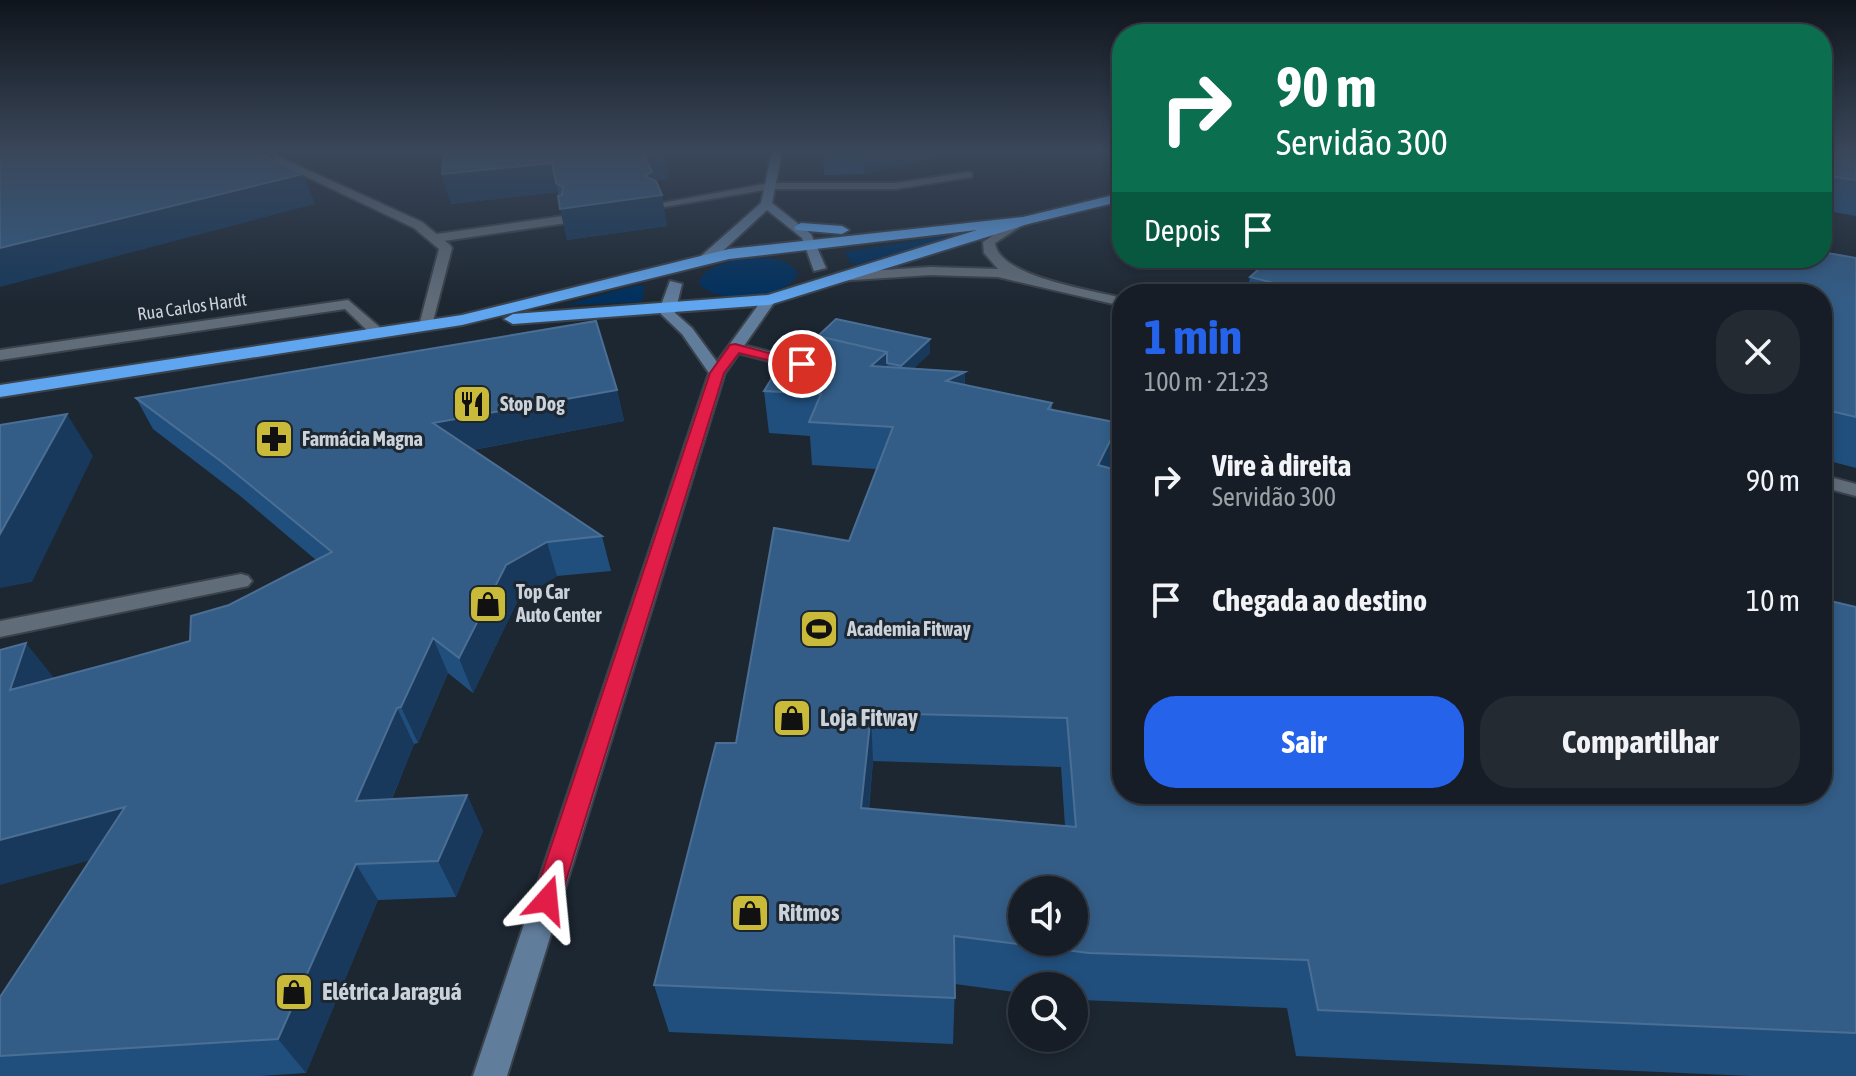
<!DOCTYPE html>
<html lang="pt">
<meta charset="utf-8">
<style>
body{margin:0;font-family:"Asap Condensed",sans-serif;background:#232a32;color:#f1f3f6;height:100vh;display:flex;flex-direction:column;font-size:30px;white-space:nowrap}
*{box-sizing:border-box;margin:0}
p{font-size:26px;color:#9ea2a7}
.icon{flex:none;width:44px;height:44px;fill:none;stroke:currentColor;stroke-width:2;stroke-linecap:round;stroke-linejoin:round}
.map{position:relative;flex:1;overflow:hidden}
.sheet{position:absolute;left:1112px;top:284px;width:720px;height:520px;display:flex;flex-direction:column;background:#161d26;border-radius:32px;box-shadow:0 4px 12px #0003,0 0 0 2px #353b43}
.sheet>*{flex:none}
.banner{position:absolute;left:1112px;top:24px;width:720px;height:244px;border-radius:32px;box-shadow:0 4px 12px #0003,0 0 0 2px #353b43;background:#0b6e4f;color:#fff;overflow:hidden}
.buttons{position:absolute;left:1008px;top:876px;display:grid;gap:16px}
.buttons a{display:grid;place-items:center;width:80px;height:80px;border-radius:50%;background:#161d26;box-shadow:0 4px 12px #0003,0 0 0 2px #353b43;font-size:40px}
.pin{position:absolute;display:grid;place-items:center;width:68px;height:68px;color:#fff;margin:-34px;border:4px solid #fff;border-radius:50%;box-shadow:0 2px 8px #0007}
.me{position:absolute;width:88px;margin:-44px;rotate:18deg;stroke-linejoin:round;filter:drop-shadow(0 0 6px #0008)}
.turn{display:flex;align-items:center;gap:28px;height:168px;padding:0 32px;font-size:36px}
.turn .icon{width:104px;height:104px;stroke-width:2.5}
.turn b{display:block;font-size:56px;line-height:68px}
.then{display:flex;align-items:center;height:76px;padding:0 32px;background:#0003;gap:16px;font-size:30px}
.round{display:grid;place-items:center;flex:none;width:84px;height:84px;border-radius:32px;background:#232a32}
.overview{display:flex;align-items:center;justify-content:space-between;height:136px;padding:0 32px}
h1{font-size:48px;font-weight:700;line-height:60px;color:#2563eb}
.action{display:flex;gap:16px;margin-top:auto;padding:16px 32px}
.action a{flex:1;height:92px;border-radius:32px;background:#2563eb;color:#fff;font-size:32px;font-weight:700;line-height:92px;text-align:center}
.action a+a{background:#232a32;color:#f1f3f6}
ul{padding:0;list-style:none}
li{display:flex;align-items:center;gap:24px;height:120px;padding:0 32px}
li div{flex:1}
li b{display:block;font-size:30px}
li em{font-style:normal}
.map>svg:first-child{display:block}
.green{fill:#00305e}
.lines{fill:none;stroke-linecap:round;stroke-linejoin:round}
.lane-casing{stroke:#3a424b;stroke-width:4}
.street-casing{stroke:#3a424b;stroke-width:4}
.secondary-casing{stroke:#3a424b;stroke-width:4}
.highway-casing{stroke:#3a424b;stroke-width:4}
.lane{fill:#616c79;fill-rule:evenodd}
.street{fill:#616c79;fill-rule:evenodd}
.secondary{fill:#617d9c;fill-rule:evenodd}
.highway{fill:#60a5ef;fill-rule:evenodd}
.wall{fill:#214f7d;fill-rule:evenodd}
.shaded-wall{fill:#18395b}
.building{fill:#335d87;stroke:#4b6f94;stroke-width:2;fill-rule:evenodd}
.route{fill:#e11d48;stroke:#92132f;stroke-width:2}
.labels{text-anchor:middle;stroke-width:6;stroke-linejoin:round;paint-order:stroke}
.far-street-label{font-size:18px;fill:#ccd2d9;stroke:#1d2732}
.poi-label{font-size:20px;font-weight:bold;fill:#ccd2d9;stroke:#1d2732;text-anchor:start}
.near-poi-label{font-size:24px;font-weight:bold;fill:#ccd2d9;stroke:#1d2732;text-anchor:start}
</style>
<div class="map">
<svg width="1856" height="1076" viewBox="0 0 1856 1076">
<rect width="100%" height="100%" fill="#1d2732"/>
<path class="green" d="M945,236L950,238L858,264L851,263L845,252Z
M747,258C764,257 787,257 798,273L796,278C777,300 723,304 701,286L699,281C709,265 729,261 747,258Z
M638,285L644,286L643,300L638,302L565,305Z"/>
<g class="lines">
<g class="lane-casing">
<path id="lane" d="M968,172L972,173V177L896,189H770L658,208L652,205L770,183H896Z
M563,216L567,217V223L437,242L431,238L437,234Z
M241,574L248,576L252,581L248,586L0,637V621Z"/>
</g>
<g class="street-casing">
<path id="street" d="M255,152H268L422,222L450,245L452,248L431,329H421L419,326L439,249L414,228Z
M1019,218L1029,221L995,243C999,277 1093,290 1122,298V306L998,277L930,275L838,281L831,277L838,273L930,267L998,269L984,253L983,242Z
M348,300L383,330V336H373L345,309L0,360V350Z
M735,343L815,363L817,366L809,371L730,351V345Z
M1822,475L1856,484V496L1822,487Z"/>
</g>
<g class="secondary-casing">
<path id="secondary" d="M772,152H782L772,203L811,234L826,268L814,271L802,238L767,210L711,262H701V256L761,203Z
M670,281L682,284L675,313L692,328L717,362L764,297L776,300L725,373L507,1076H473L709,373L682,334L661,314L660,308Z"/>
</g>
<g class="highway-casing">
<path id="highway" d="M1122,193V201L1028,224L769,305L513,324L504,319L513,314L768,295L977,230L729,259L462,325L0,397V385L462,315L729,249L1023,217Z
M801,223L842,226L849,230L842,234L796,230L794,227Z"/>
</g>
<use href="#lane" class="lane"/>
<use href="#street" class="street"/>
<use href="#secondary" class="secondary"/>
<use href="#highway" class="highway"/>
</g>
<path class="wall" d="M823,152H963L864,174L824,175Z
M1822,152H1856V216L1822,210Z
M442,174L669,179L654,180L667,226L567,240L558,192L451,204Z
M1856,258V468L1822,459V294H1247L1250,277Z
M818,336L930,353L913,369L965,372V385L1052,403V410L1119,423L1112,472L1122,794H1822L1856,607V1076H1751L1296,1056L1287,1008L1080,1000L1074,999V986H1022V993L955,984L953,1044L669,1032L654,985L736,743L849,541L876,469L812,465L810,436L769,433L764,391ZM873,761L1061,767L1065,826L869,809Z
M617,390L624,421L473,450L602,536L611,571L557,576L518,600L473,693L448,673L418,743L414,744L392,799L467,795L483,831L456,897L378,900L306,1073L260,1076H0V997L89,861L54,678L119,661L190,641L229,605L316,560L239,495L153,429L136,398Z"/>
<path class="shaded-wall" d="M240,152H272L281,176Z
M652,152H665L669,179L653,180L662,195L667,226L567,240L560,209L644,176L643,153Z
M863,152H963L864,174Z
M552,163L558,192L451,204L442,174Z
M303,174L315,204L0,287V248Z
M930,339V353L902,380L901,366Z
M887,352L888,393L871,366Z
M965,372L964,414L946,381Z
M617,390L624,421L445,455L433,423Z
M67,414L93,456L32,582L0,588V534Z
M1119,423L1113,467L1111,471L1113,469L1106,513L1098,465Z
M547,542L557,576L518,600L473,693L459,658L506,565Z
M433,638L448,673L418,743L401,707Z
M26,643L54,678L10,690Z
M397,708L414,744L376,837L356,801Z
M871,713L873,761L864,857L861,808Z
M467,795L483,831L456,897L438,861Z
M125,807L153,843L0,885V840Z
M356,864L378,900L306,1073L278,1039Z"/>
<path class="building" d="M0,152H256L303,174L0,248Z
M444,152H652L643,153L652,172L644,176L656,181L662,195L560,209L558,196L562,195L563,187L556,183L552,163L442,174Z
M1822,152H1856V180L1822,175Z
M1822,252L1856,258V417L1822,409V294H1299L1302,290L1250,277L1271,258H1822Z
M836,319L930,339L901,366L887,363V352L818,336Z
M596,321L617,390L433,423L602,536L547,542L506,565L459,658L433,638L401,707L397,708L356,801L467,795L438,861L356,864L278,1039L0,1056V997L125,807L0,840V650L26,643L10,690L119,661L190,641L191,616L229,605L332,552L222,462L136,398Z
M800,332L887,352L871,366L965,372L946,381L1052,403L1048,409L1119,423L1098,465L1113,469L1111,472L1122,475V794H1822V599L1856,607V1033L1318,1010L1308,960L1089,953L954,936L955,998L654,985L716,743H736L774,528L849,541L893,427L809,422L821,394L764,391ZM871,713L1067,718L1076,827L861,808ZM1022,890H1074V942H1022Z
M67,414L0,534V425Z"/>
<linearGradient id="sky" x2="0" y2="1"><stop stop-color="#10151c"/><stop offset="0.5" stop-color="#3a475a"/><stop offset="1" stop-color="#3a475a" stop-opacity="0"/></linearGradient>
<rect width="1856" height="302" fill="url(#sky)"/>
<path class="route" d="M735,344L809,364L802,368L739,353L724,373L560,900L556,909L547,912L537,909L533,900L710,373L730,345Z"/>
<defs>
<g id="restaurant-square" transform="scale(2)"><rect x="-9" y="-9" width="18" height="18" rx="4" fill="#caba3a" stroke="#1d2732"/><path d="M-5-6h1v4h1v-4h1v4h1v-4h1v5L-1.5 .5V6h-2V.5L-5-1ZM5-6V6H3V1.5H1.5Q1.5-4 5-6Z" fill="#111"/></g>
<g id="pharmacy-square" transform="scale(2)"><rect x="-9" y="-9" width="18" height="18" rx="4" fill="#caba3a" stroke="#1d2732"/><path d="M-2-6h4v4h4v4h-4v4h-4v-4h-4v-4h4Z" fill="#111"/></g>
<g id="shop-square" transform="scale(2)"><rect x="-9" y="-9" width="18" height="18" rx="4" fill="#caba3a" stroke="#1d2732"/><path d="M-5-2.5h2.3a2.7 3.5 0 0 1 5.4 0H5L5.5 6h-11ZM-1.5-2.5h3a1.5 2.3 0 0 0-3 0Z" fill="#111"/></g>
<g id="stadium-square" transform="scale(2)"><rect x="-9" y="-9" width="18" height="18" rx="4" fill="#caba3a" stroke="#1d2732"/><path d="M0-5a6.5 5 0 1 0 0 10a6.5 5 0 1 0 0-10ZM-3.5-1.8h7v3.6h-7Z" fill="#111"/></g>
</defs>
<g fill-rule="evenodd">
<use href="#restaurant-square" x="472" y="404"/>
<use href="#pharmacy-square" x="274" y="439"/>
<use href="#shop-square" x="488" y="604"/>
<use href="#stadium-square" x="819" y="629"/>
<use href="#shop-square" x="792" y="718"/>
<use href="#shop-square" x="750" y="913"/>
<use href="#shop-square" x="294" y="992"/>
</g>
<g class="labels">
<g class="far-street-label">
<text transform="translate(192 307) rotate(-8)" y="6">Rua Carlos Hardt</text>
</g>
<g class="poi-label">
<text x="500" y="411">Stop Dog</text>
<text x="302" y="446">Farmácia Magna</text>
<text x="516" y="599">Top Car<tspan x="516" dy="23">Auto Center</tspan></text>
<text x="847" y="636">Academia Fitway</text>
</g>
<g class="near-poi-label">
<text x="820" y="726">Loja Fitway</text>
<text x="778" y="921">Ritmos</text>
<text x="322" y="1000">Elétrica Jaraguá</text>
</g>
</g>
</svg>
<div class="buttons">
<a><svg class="icon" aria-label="sound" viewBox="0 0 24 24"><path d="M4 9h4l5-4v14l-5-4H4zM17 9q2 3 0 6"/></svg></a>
<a><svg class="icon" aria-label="search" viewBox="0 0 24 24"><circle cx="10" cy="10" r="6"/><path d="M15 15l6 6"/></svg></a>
</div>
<div class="pin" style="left:802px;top:364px;background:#d93025"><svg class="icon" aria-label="arrive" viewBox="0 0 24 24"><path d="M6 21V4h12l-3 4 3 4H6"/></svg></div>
<svg class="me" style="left:547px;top:900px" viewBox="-20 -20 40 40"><path d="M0-17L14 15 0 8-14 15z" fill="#e11d48" stroke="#fff" stroke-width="4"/></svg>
<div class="banner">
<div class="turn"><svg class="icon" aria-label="right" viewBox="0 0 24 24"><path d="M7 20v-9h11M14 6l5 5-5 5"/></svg><div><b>90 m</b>Servidão 300</div></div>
<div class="then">Depois<svg class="icon" aria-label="arrive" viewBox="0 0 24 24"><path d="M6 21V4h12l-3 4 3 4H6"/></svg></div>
</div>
<section class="sheet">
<div class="overview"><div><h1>1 min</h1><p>100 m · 21:23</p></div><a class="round"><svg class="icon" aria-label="close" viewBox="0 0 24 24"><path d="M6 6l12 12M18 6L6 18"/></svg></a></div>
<ul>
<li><svg class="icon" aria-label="right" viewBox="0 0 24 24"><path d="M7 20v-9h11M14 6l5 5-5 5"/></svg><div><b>Vire à direita</b><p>Servidão 300</p></div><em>90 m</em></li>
<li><svg class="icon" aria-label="arrive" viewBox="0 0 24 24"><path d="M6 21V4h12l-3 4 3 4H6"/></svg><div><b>Chegada ao destino</b></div><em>10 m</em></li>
</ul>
<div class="action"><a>Sair</a><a>Compartilhar</a></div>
</section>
</div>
